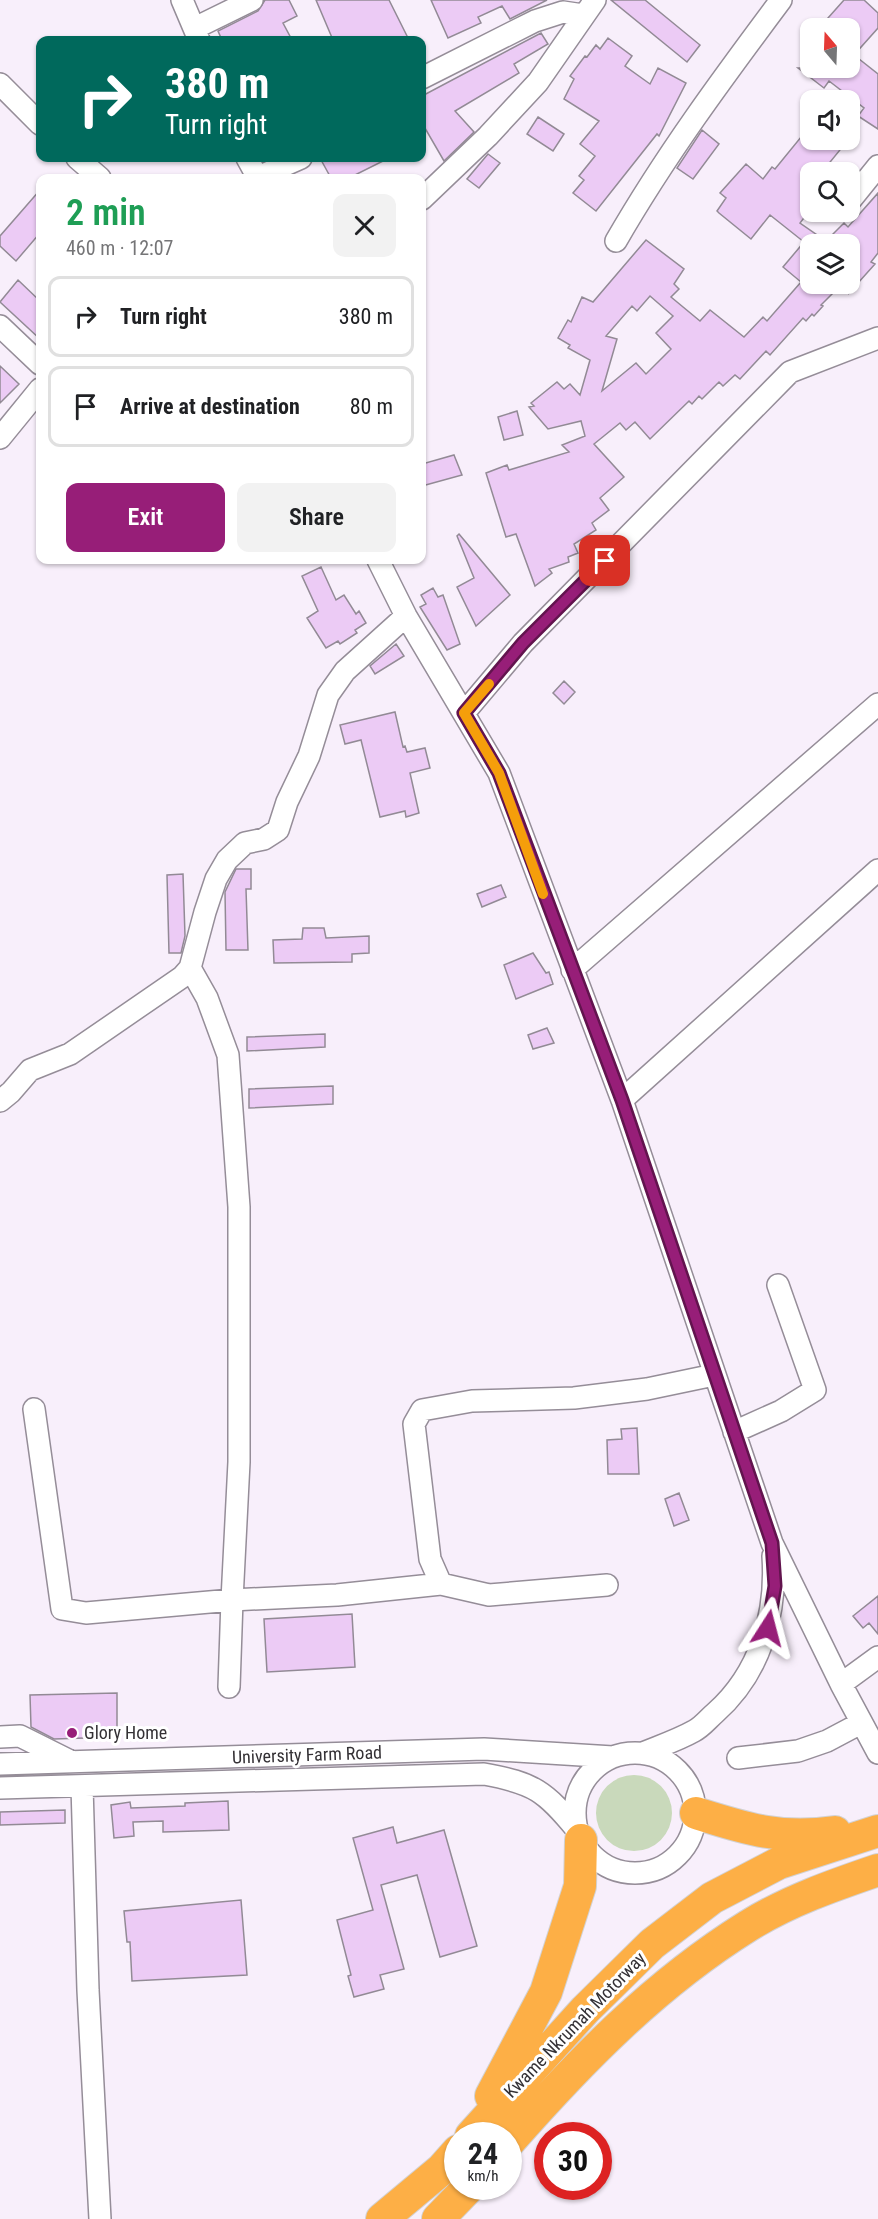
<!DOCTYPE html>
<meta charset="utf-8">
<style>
body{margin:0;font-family:"Roboto Condensed",sans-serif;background:#f2f2f2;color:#202124;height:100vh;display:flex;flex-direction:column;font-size:22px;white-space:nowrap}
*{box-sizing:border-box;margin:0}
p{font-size:20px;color:#757577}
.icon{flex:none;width:33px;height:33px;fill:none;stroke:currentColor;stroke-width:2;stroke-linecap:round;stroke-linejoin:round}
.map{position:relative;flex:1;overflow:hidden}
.drawer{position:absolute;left:36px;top:174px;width:390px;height:390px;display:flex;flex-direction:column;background:#fff;border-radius:12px;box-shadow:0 2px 4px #0004}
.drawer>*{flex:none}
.hud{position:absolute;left:36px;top:36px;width:390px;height:126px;border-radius:12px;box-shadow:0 2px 4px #0004;background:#00695c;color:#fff;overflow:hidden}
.needle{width:39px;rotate:341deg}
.buttons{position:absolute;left:800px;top:18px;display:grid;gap:12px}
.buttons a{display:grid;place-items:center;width:60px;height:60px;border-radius:12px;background:#fff;box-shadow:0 2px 4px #0004;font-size:30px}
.speed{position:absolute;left:444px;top:2122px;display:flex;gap:12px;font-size:30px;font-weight:700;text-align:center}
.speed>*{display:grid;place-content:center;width:78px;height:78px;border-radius:50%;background:#fff;box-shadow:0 2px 4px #0004;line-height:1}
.speed small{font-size:15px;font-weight:400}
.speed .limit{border:9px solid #d22;background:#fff;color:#111}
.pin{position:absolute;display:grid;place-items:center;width:51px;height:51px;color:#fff;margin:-26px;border-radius:12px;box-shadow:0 3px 9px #0006}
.me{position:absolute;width:66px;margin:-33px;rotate:9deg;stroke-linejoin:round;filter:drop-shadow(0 0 4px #0008)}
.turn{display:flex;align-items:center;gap:21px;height:126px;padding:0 30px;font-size:27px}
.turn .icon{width:78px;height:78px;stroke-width:2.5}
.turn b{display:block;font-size:42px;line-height:51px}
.round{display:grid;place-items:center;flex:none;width:63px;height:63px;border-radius:12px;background:#f2f2f2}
.summary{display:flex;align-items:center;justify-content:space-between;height:102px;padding:0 30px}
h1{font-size:36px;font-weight:600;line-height:45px;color:#1e9e55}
.button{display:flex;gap:12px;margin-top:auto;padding:12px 30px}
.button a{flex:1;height:69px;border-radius:12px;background:#971e78;color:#fff;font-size:24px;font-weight:600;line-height:69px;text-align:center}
.button a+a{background:#f2f2f2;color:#202124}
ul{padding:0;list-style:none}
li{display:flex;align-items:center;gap:18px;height:81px;margin:0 12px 9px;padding:0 18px;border:3px solid #e0e0e0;border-radius:12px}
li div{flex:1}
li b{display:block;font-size:22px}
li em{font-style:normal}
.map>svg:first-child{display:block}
.green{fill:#c9d9bb}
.building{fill:#eccbf5;stroke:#928a95;stroke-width:1.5;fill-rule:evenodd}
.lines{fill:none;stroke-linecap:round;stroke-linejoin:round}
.minor-casing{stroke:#958d98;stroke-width:24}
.highway-casing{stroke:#d2d2d3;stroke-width:34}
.minor{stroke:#fff;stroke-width:21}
.highway{stroke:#fdaf46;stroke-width:32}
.route-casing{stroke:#62144e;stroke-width:15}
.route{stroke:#971e78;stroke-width:10}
.slow{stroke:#f59e0b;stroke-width:10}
.poi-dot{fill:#971e78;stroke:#fff;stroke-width:2}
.labels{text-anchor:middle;stroke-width:6;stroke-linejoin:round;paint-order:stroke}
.poi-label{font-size:18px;fill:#343135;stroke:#fff;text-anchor:start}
.street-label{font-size:18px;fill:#343135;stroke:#fff}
</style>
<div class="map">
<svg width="878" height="2219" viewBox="0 0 878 2219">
<rect width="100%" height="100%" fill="#f8effb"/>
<path class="green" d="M596 1813a38 38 0 1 1 76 0a38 38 0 1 1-76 0Z"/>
<path class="building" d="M265,0H289L297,16L283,23L292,40H222L218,31L258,11Z
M316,0H389L409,40H333Z
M431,0H547L510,19L502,6L478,17L481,23L448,38Z
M611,0H645L700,45L687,62Z
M844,0H864L878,13V28L854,55L878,74V129L858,116L864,108L829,81L824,88L798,68H849V28H826L831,21L828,18Z
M541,33L548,44L514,64L519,73L455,111L474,132L444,161L422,123V96Z
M608,38L632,56L625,66L650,84L658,68L686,83L659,136L657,134L596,211L573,193L584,180L579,176L595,156L580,144L599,121L564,99L574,79L570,76L585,56L587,57L596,45L600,49Z
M538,117L564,134L553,151L527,134Z
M810,126V140H837L844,145L822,172H810V210L800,223L826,241L844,223L848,227L878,193V253L871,262L875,264L849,293V244H810V284H842L821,305L823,306L814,316L812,314L806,321L803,318L770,355L766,351L740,379L735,375L723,386L719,382L702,399L699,396L692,404L689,401L650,439L635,422L626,430L620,423L594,444L624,477L600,498L609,510L592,523L596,530L574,544L578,553L568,557L569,562L549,569L552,573L535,586L516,534L506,537L486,473L507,465L509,470L569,452L562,445L585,436L581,421L548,429L529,407L534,406L531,403L557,382L564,389L570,384L580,395L590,360L568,348L570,345L558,338L568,320L571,322L582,297L593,302L646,240L684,269L674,284L679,289L671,297L700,321L710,310L744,337L763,317L767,321L801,282L783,267L804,242L770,215L751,239L719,213L717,211L726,198L720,193L746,164L763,179L772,167L775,169ZM650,296L673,316L656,333L671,349L646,374L636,363L602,391L617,339L606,336L632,306L637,311Z
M702,130L719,144L693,179L677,168Z
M488,154L500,163L479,188L467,179Z
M320,158H389L349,178H331Z
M40,190V233L16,261L0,246V236Z
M18,280L40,301V339L0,302Z
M0,366L19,384L0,403Z
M517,411L523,435L504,440L498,417Z
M454,455L462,475L422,486V464Z
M459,534L510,595L476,626L457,587L474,578L457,536Z
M321,567L336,600L344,595L356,614L359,611L366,623L355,630L357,633L340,644L338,641L326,648L307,618L318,611L302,576Z
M433,588L438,597L443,595L460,644L447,650L420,607L426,604L421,595Z
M396,644L404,656L375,674L370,666Z
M564,681L575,692L564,704L553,693Z
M395,712L403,747L405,746L407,752L425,748L430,768L410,773L419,813L406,817L405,811L380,817L361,740L345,744L340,725Z
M236,869H251V889H246L248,950H226L225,892Z
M183,874L185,936L181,953H169L167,875Z
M501,885L506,897L482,907L477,894Z
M303,928H324L326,938L369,936V953L352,954V962L274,963L273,940L302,939Z
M533,953L546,973L549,972L553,984L516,999L504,965Z
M547,1028L554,1043L533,1049L528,1035Z
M325,1034V1047L247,1051V1037Z
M333,1086V1104L249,1108V1089Z
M637,1428L639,1474H608L607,1440L622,1439L621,1429Z
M679,1493L689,1520L674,1526L665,1499Z
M878,1596V1634L869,1623L863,1628L853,1616Z
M352,1614L355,1667L267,1672L264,1619Z
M117,1693V1737L54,1739L31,1727L30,1695Z
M228,1801L229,1830L163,1832V1821L133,1822L134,1836L114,1838L111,1805L130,1802L131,1808L185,1806V1803Z
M65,1810V1823L0,1825V1812Z
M393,1827L397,1843L444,1830L477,1946L440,1957L417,1875L381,1885L404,1969L380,1975L384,1989L354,1997L348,1976L351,1975L337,1920L373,1910L353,1838Z
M241,1900L247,1975L132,1981L130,1942H127L124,1911Z"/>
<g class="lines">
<g class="minor-casing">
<path id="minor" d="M182,0L199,40
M195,28L252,0
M422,78L535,21L563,12L583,15
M0,84L40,124
M77,158L100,178
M247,158L258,178
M256,178L301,158
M422,199L488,136L538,82L595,0
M849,202L878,166
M616,241C665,156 722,79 781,0
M0,326L40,364
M0,438L40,389
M378,560L406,616L499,773L622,1100L772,1543L841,1684L878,1753
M464,713L523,643L790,372L878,338
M190,968L207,998L228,1055L239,1207V1462L232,1600L337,1595L441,1584
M572,970L878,704
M622,1100L878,870
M0,1101L11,1092L30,1070L70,1054L182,977L190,968L205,912L216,879L227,860L245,843L264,839L278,830L287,802L309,756L328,695L345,671L406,616
M34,1409L62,1609L86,1613L232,1600L229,1687
M734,1432L781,1411L815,1390L778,1285
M607,1585L489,1595L441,1584L430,1559L414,1424L422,1410L472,1401L574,1398L647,1389L714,1375
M841,1684L878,1657
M0,1737L20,1736L68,1760
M643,1753C660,1746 678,1740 694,1731C702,1727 708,1719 715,1713C760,1673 777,1615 773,1556
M575 1813a60 60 0 1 1 120 0a60 60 0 1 1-120 0Z
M738,1758L798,1751L827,1741L861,1723
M0,1764L484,1749L613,1757
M82,1786L88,1990L100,2219
M0,1788L484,1774C534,1783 545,1791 577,1830"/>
</g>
<g class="highway-casing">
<path id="highway" d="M696,1813C747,1829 780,1840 835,1832
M491,2096L546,1992L580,1886L581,1840
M471,2136L585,2010L652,1944L712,1898L779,1863L878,1831
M508,2143C580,2061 655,1984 748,1926C788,1901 834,1885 878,1870
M382,2219L442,2169L458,2151
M438,2219L469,2187"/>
</g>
<use href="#minor" class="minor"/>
<use href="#highway" class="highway"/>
</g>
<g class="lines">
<g class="route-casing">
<path id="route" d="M605,561L523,643L464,713L499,773L622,1100L772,1543L775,1586L768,1628"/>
</g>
<use href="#route" class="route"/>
<path class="slow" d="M489,684L464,713L499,773L543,894"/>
</g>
<circle class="poi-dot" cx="72" cy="1733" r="6"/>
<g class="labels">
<g class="poi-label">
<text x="84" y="1739">Glory Home</text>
</g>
<g class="street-label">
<text transform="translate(307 1755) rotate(-2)" y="6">University Farm Road</text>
<text transform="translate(575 2025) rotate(-46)" y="6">Kwame Nkrumah Motorway</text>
</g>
</g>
</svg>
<div class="buttons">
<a><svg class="needle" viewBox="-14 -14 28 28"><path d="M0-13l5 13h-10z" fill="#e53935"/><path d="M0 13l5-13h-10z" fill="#757577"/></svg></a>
<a><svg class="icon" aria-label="sound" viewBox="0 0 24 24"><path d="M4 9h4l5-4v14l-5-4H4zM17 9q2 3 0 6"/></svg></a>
<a><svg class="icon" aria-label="search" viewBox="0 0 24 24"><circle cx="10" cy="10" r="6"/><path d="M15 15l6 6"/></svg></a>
<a><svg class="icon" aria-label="layers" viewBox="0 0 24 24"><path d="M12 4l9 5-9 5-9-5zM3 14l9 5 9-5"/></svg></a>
</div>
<div class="speed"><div>24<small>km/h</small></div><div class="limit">30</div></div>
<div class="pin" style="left:605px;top:561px;background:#d93025"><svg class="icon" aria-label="arrive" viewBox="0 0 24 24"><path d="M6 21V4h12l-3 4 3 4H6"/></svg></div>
<svg class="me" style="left:768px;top:1628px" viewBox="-20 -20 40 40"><path d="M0-17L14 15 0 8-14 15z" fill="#971e78" stroke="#fff" stroke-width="4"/></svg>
<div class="hud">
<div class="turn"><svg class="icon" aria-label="right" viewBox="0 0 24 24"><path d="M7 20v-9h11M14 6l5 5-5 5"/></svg><div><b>380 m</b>Turn right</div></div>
</div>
<section class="drawer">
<div class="summary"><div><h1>2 min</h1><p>460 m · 12:07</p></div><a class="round"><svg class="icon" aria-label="close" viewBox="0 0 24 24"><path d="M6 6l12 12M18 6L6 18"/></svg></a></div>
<ul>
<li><svg class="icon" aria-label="right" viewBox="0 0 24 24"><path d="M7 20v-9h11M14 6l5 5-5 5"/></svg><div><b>Turn right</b></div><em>380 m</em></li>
<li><svg class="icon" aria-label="arrive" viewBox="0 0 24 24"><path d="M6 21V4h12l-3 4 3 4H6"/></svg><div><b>Arrive at destination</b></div><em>80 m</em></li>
</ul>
<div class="button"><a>Exit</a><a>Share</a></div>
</section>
</div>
